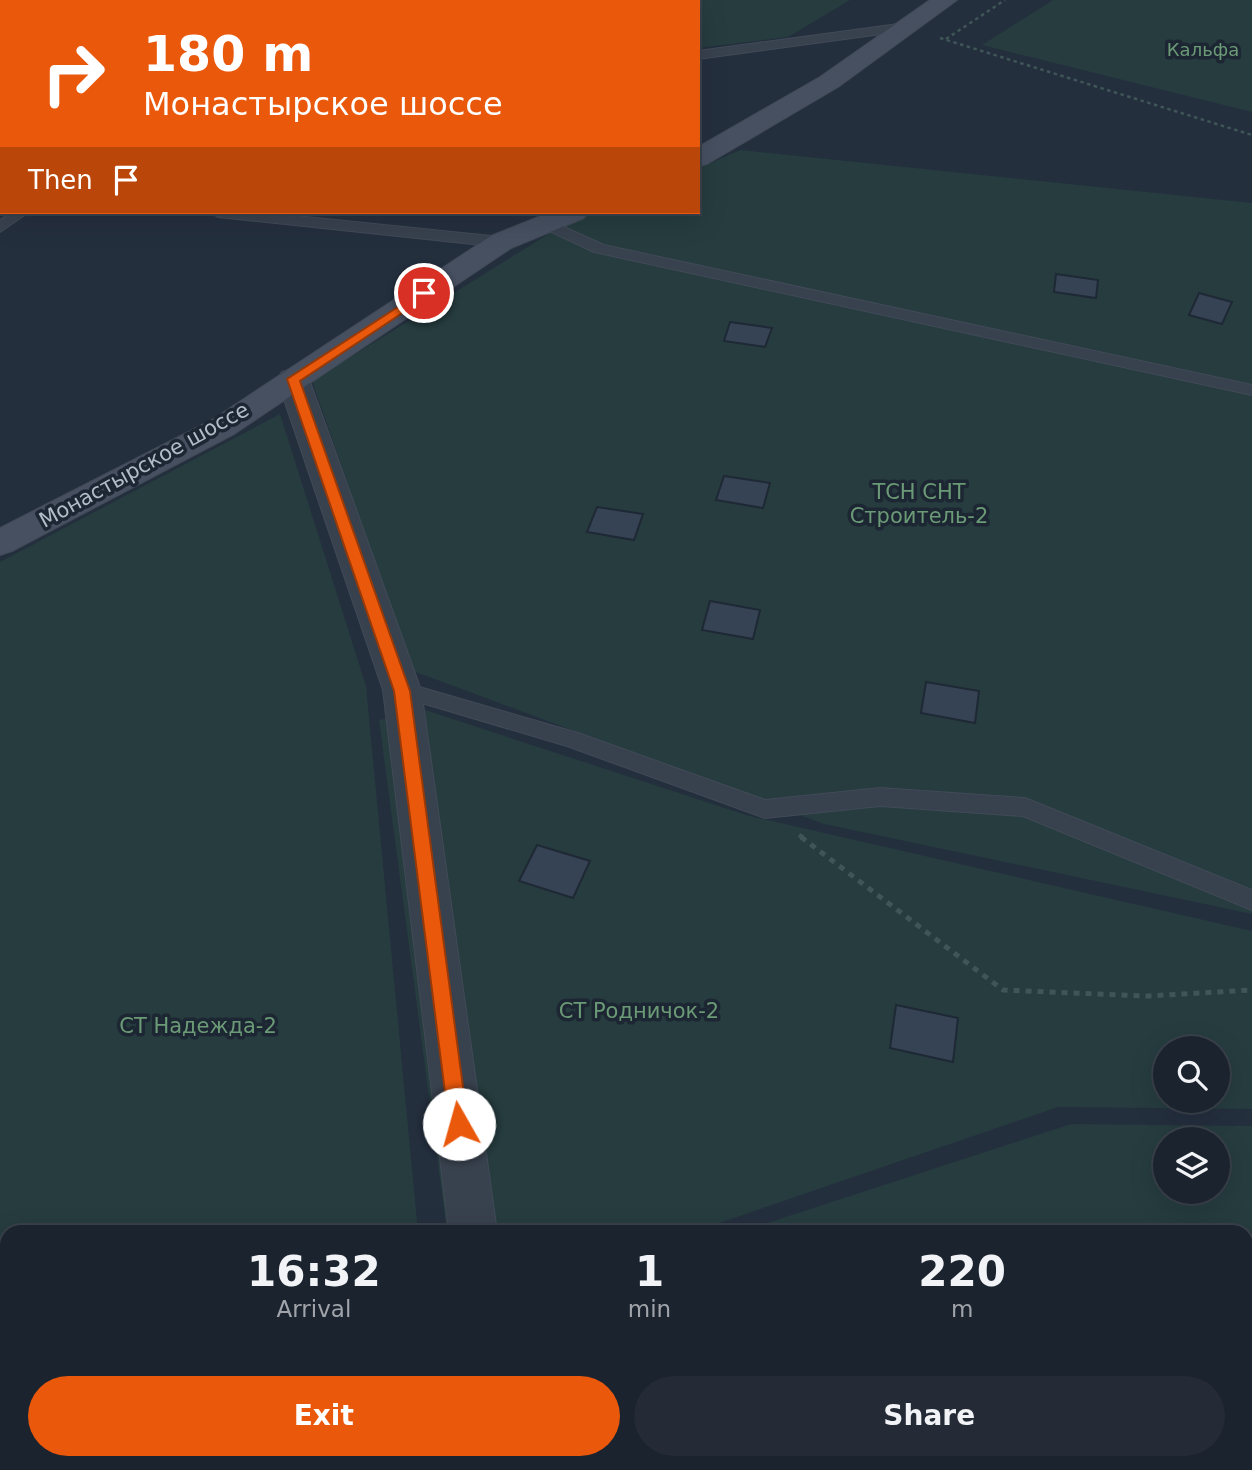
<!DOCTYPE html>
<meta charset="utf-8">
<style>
body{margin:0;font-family:"DejaVu Sans",sans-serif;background:#242b36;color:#f1f3f6;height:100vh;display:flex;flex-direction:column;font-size:26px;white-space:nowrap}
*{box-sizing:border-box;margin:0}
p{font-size:23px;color:#a0a4aa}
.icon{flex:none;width:38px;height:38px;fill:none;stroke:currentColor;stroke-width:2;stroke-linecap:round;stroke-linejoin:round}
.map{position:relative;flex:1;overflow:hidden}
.sheet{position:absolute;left:0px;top:1225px;width:1253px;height:245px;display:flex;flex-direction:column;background:#1b232e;border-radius:21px 21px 0 0;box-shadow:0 7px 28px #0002,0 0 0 2px #39404a}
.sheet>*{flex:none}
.top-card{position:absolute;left:0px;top:0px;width:700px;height:214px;box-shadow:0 7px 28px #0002,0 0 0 2px #39404a;background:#ea580c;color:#fff;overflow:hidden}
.buttons{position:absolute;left:1153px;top:1036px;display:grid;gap:14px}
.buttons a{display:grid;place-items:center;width:77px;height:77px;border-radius:50%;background:#1b232e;box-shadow:0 7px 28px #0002,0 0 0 2px #39404a;font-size:35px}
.pin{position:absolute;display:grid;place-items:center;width:60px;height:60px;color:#fff;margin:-30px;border:4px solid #fff;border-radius:50%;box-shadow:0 2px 7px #0007}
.me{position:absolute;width:77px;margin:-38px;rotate:353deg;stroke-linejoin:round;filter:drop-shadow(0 0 5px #0008)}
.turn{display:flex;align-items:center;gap:24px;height:147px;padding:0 28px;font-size:32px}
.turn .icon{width:91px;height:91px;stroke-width:2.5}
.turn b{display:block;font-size:49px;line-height:60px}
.then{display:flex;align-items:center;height:66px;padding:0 28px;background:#0003;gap:14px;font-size:26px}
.eta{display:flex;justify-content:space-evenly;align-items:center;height:119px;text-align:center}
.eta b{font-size:42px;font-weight:600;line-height:49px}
.button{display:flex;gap:14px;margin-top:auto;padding:14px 28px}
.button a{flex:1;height:80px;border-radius:42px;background:#ea580c;color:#fff;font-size:28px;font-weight:600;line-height:80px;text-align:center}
.button a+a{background:#242b36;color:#f1f3f6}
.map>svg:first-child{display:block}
.green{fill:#263c3f;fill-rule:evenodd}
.building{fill:#364354;stroke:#1f2835;stroke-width:2}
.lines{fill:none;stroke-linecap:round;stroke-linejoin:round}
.lane-casing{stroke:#414a57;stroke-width:2}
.street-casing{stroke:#414a57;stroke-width:2}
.secondary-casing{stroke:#414a57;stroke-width:2}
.path-far2{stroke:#3f5557;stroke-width:2.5;stroke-dasharray:3.5 3.5;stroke-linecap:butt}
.path-far1{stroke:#3f5557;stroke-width:4.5;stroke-dasharray:5 5;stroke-linecap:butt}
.path{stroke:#3f5557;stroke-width:5;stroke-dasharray:6 6;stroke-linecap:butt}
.lane{fill:#38414e;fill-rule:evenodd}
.street{fill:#38414e;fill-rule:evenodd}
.secondary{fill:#465061;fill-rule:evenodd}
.route{fill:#ea580c;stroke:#983908;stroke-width:2}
.labels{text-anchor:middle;stroke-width:7;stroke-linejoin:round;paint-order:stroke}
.far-park-label{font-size:18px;fill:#6b9a76;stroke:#1d2633}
.street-label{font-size:21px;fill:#b4bcc9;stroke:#1d2633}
.park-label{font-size:21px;fill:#6b9a76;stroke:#1d2633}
</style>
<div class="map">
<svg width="1252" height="1470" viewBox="0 0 1252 1470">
<rect width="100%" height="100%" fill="#242f3e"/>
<path class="green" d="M0,0H850L788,37L698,48V2H2V14Z
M1053,0H1252V112L982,45Z
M741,150L1252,203V914L824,824L413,671L312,381L571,220L592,212H698V168Z
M280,414L366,686L418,1232H7V1463H410V1470H0V562Z
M425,710L746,815L1252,931V1109L1058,1107L693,1232H447L379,720ZM1166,1048H1218V1101H1166Z
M1071,1124L1252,1126V1470H752L749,1463H1246V1232H740ZM1218,1139V1192H1166V1139Z
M436,1463H727L729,1470H435Z"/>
<path class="building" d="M1056,274L1098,280L1096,298L1054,292Z
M1199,293L1232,302L1222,324L1189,315Z
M730,322L772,328L765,347L724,341Z
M724,476L770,483L763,508L716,500Z
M597,507L643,514L634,540L587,532Z
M710,601L760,610L753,639L702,630Z
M926,682L979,691L975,723L921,713Z
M537,845L590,861L573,898L519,881Z
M896,1005L958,1018L953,1062L890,1048Z"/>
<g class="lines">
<g class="lane-casing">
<path id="lane" d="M76,0H91L92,2H77Z
M906,23L912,27L911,30L698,59V51Z
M0,152H2V161H0Z
M12,212H29L0,232V220Z
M210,212H258L501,237L509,242L501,247L218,217Z
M546,219L604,245L1252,385V395L594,252L541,227L538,224L541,221Z
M402,682L578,733L765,800L880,788L1025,798L1252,890V910L1023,816L880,806L765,818L567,746L395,695L392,690L395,685Z"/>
</g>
<g class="street-casing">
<path id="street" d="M293,369L304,372L309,379L421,690L497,1232H449L383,690L277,379L282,372Z
M441,1463H495L494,1470H440Z"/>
</g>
<g class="secondary-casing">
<path id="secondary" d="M930,0H957L838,87L707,164L698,166V147L820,77Z
M551,212H588L584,218L511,248L234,434L12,551L0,555V528L212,420L491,236Z"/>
</g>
<path class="path-far2" d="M940,38L1252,135
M946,39L1005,0"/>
<path class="path-far1" d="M799,835L804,838"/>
<path class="path" d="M801,837L1003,990L1148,996L1252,990"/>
<use href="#lane" class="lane"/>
<use href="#street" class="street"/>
<use href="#secondary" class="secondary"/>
</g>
<path class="route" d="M424,290L428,291V296L300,381L410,691L468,1124L465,1130L459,1133L452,1130L449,1124L394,691L287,379Z"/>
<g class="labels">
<g class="far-park-label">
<text x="1203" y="56">Кальфа</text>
</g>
<g class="street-label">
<text transform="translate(144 465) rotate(-29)" y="7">Монастырское шоссе</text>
</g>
<g class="park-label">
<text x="919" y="499">ТСН СНТ<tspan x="919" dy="24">Строитель-2</tspan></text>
<text x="639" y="1018">СТ Родничок-2</text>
<text x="198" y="1033">СТ Надежда-2</text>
</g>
</g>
</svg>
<div class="buttons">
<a><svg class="icon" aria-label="search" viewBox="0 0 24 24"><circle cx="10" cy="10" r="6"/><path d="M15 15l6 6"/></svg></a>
<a><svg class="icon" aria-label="layers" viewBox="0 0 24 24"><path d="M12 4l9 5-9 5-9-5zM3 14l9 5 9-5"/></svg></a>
</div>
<div class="pin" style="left:424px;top:293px;background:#d93025"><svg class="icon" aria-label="arrive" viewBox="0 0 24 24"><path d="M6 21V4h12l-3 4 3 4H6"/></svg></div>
<svg class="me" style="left:459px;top:1124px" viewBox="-20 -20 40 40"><circle r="19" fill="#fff"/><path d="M0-13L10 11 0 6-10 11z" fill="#ea580c"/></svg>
<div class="top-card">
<div class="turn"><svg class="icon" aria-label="right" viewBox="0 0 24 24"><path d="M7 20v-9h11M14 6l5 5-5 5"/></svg><div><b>180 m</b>Монастырское шоссе</div></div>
<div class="then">Then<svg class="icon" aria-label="arrive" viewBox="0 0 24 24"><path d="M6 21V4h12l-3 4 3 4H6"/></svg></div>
</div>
<section class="sheet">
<div class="eta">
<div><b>16:32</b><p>Arrival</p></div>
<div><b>1</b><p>min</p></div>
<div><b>220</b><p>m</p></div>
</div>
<div class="button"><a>Exit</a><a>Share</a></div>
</section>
</div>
